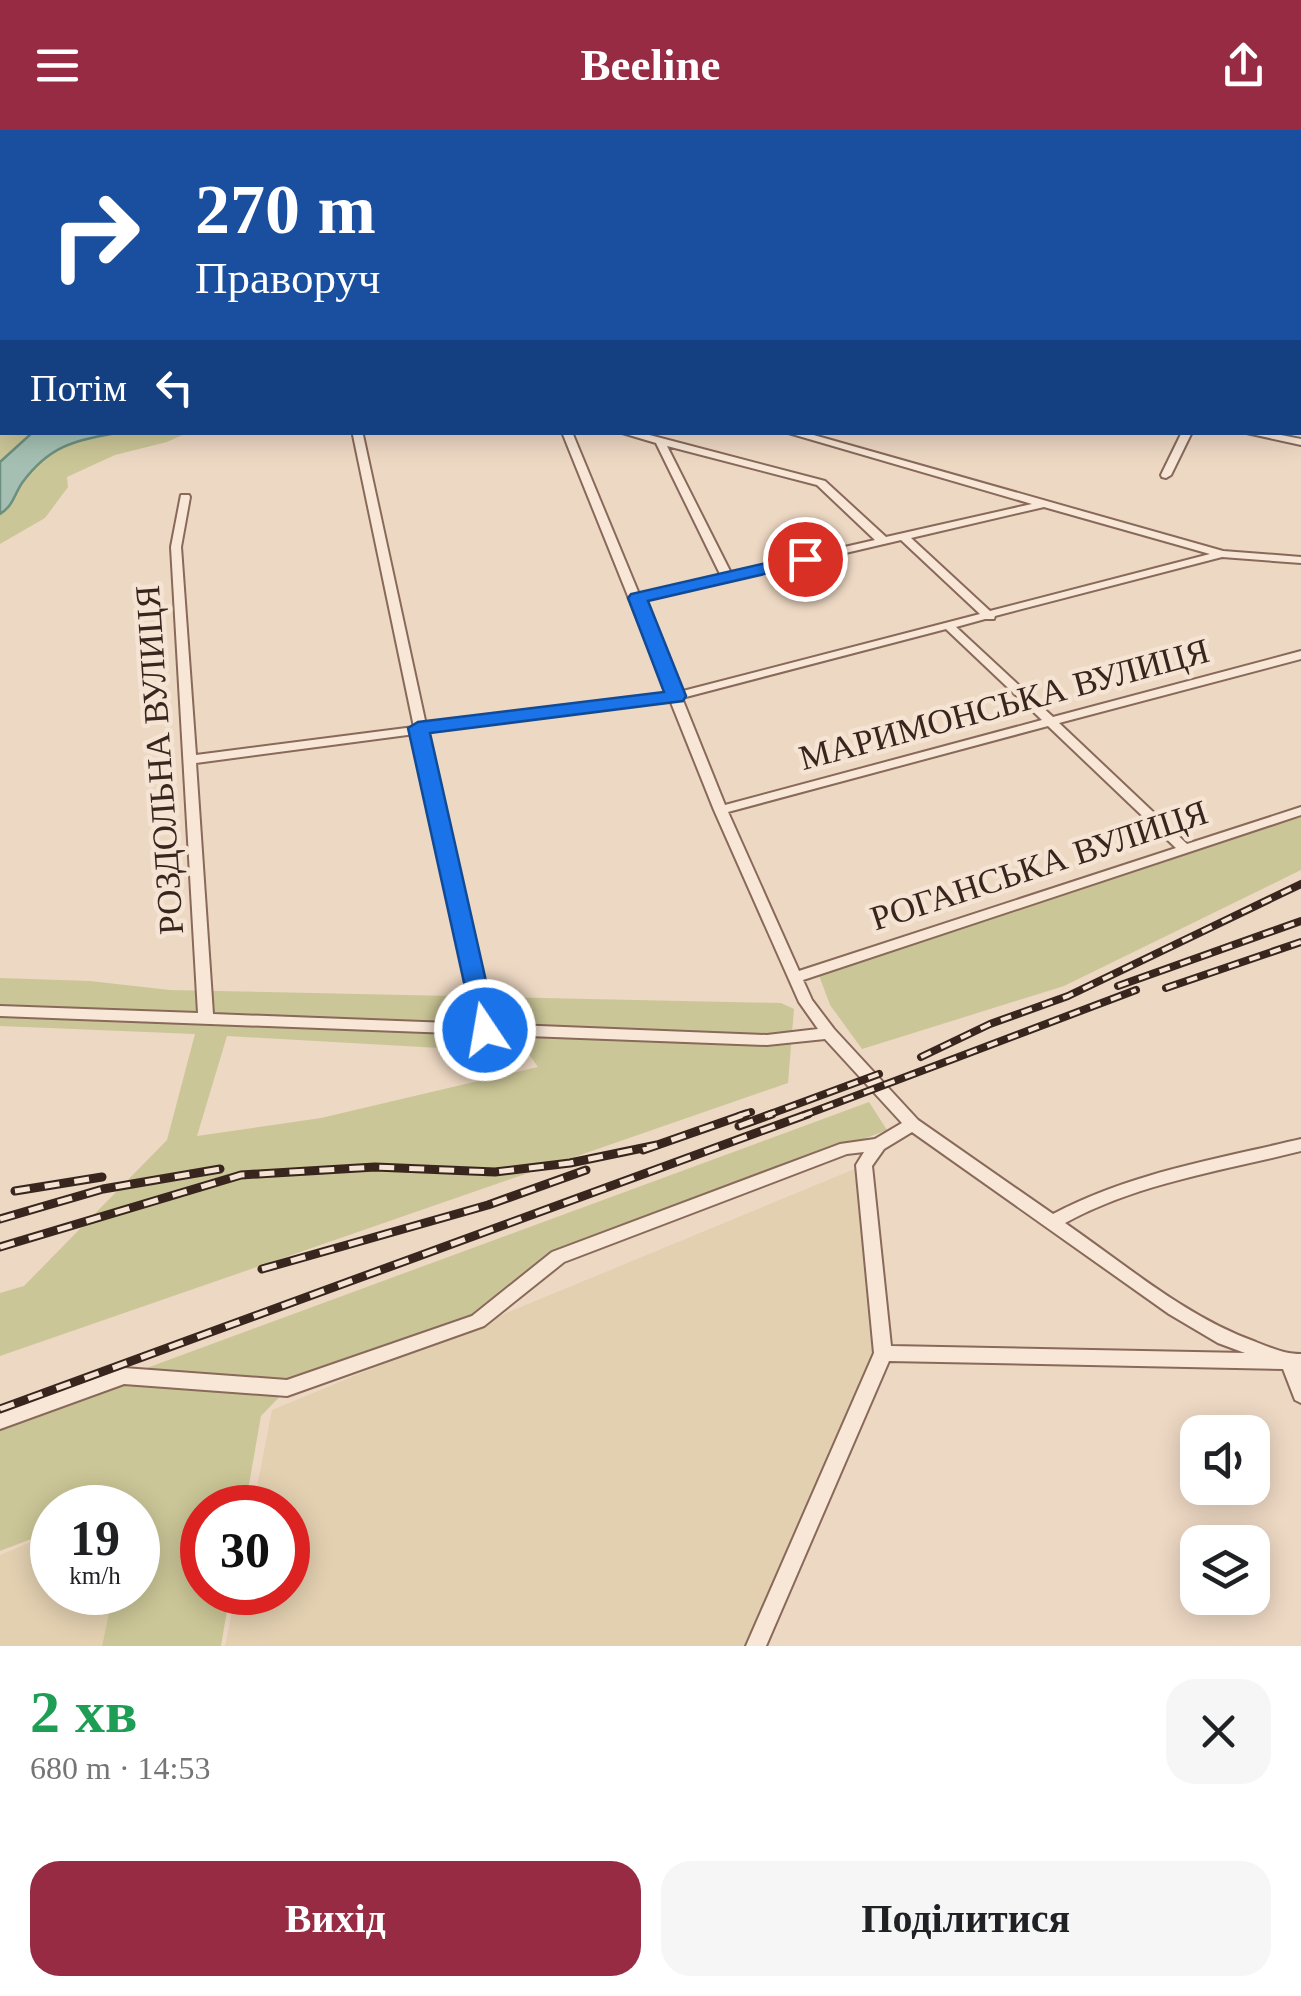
<!DOCTYPE html>
<html lang="uk">
<meta charset="utf-8">
<style>
body{margin:0;font-family:Georgia,serif;background:#f6f6f6;color:#202124;height:100vh;display:flex;flex-direction:column;font-size:38px;white-space:nowrap}
*{box-sizing:border-box;margin:0}
p{font-size:32px;color:#757577}
.icon{flex:none;width:55px;height:55px;fill:none;stroke:currentColor;stroke-width:2;stroke-linecap:round;stroke-linejoin:round}
.map{position:relative;height:1516px;overflow:hidden}
.side{display:flex;flex-direction:column;background:#fff;flex:1}
.side>*{flex:none}
.top-card{position:absolute;left:0px;top:0px;width:1302px;height:305px;box-shadow:0 5px 25px #0003;background:#1a4fa0;color:#fff;overflow:hidden}
.tools{position:absolute;left:1180px;top:1285px;display:grid;gap:20px}
.tools a{display:grid;place-items:center;width:90px;height:90px;border-radius:20px;background:#fff;box-shadow:0 5px 25px #0003;font-size:50px}
.speed{position:absolute;left:30px;top:1355px;display:flex;gap:20px;font-size:50px;font-weight:700;text-align:center}
.speed>*{display:grid;place-content:center;width:130px;height:130px;border-radius:50%;background:#fff;box-shadow:0 5px 25px #0003;line-height:1}
.speed small{font-size:25px;font-weight:400}
.speed .limit{border:15px solid #d22;background:#fff;color:#111}
.pin{position:absolute;display:grid;place-items:center;width:85px;height:85px;color:#fff;margin:-42px;border:5px solid #fff;border-radius:50%;box-shadow:0 2px 10px #0007}
.me{position:absolute;width:110px;margin:-55px;rotate:348deg;stroke-linejoin:round;filter:drop-shadow(0 0 8px #0008)}
.turn{display:flex;align-items:center;gap:35px;height:210px;padding:0 30px;font-size:45px}
.turn .icon{width:130px;height:130px;stroke-width:2.5}
.turn b{display:block;font-size:70px;line-height:85px}
.then{display:flex;align-items:center;height:95px;padding:0 30px;background:#0003;gap:20px;font-size:38px}
.round{display:grid;place-items:center;flex:none;width:105px;height:105px;border-radius:30px;background:#f6f6f6}
.summary{display:flex;align-items:center;justify-content:space-between;height:170px;padding:0 30px}
h1{font-size:60px;font-weight:700;line-height:75px;color:#1e9e55}
.action{display:flex;gap:20px;margin-top:auto;padding:20px 30px}
.action a{flex:1;height:115px;border-radius:30px;background:#962b43;color:#fff;font-size:40px;font-weight:700;line-height:115px;text-align:center}
.action a+a{background:#f6f6f6;color:#202124}
header{display:flex;justify-content:space-between;align-items:center;height:130px;padding:0 30px;background:#962b43;color:#fff;font-size:45px;font-weight:700}
.map>svg:first-child{display:block}
.farmland{fill:#e3d0b1}
.green{fill:#cbc697;fill-rule:evenodd}
.water{fill:#a5c0b3;stroke:#6c8f7f;stroke-width:2.5}
.lines{fill:none;stroke-linecap:round;stroke-linejoin:round}
.minor-casing{stroke:#88695a;stroke-width:4}
.minor{fill:#f8e7d7;fill-rule:evenodd}
.rail-far1-casing{stroke:#38251e;stroke-width:8}
.rail-casing{stroke:#38251e;stroke-width:9}
.rail-far1{stroke:#f5e4d3;stroke-width:4;stroke-dasharray:11;stroke-linecap:butt}
.rail{stroke:#f5e4d3;stroke-width:5;stroke-dasharray:15;stroke-linecap:butt}
.route{fill:#1a73e8;stroke:#114b97;stroke-width:2.5}
.labels{text-anchor:middle;stroke-width:9;stroke-linejoin:round;paint-order:stroke}
.street-label{font-size:35px;fill:#38251e;stroke:#f5e4d3}
</style>
<header><svg class="icon" aria-label="menu" viewBox="0 0 24 24"><path d="M4 6h16M4 12h16M4 18h16"/></svg>Beeline<svg class="icon" aria-label="share" viewBox="0 0 24 24"><path d="M12 15V3M7 8l5-5 5 5M5 13v7h14v-7"/></svg></header>
<div class="map">
<svg width="1301" height="1516" viewBox="0 0 1301 1516">
<rect width="100%" height="100%" fill="#edd8c3"/>
<path class="farmland" d="M864,1035L883,1223L756,1516H225L236,1463L288,1462V1378L253,1377L272,1280Z
M52,1403V1462L113,1463L102,1516H0V1425Z"/>
<path class="green" d="M0,0H808L2,2V88Z
M0,93L2,302L33,303L0,332Z
M116,303H187L167,312L115,325L67,347L68,357L45,388L0,414V384C13,376 14,365 22,353C48,316 73,311 116,303Z
M1301,681V740L1064,856L862,919L830,875L817,840Z
M0,848L90,851L170,860L781,873L794,879L788,953L0,1226V1163L24,1156L167,1010L195,904L0,896ZM227,906L528,923L538,937L321,988L197,1006Z
M869,972L887,1000L558,1127L478,1191L287,1259L261,1286L245,1377L202,1378V1462L230,1463L221,1516H102L113,1463L138,1462V1378L130,1377L131,1370L111,1377L52,1378V1401L0,1421V1292Z"/>
<path class="water" d="M33,302L116,303C73,311 49,316 22,353C14,365 13,376 0,384V332Z"/>
<g class="lines">
<g class="minor-casing">
<path id="minor" d="M360,302L363,305L426,595L667,563L562,302H572L639,464L721,446L656,313L619,302H638L825,351L886,407L1032,374L785,302H803L1223,421L1301,427V433L1222,427L995,486L994,489H985L956,497L1053,587L1301,521V529L1059,593L1187,714L1301,677V685L803,850L812,870L834,899L918,990L1053,1084C1130,1043 1217,1029 1301,1009V1021C1221,1041 1138,1053 1065,1093C1126,1135 1186,1187 1256,1212C1271,1218 1285,1224 1301,1224V1273L1295,1270L1283,1239L889,1231L766,1516H746L874,1223L856,1035L864,1022L847,1024L564,1132L484,1196L287,1266L124,1254L0,1299V1283L124,1238L287,1250L472,1186L552,1122L840,1014L875,1009L902,993L825,909L767,915L0,886V876L198,883L171,417L181,365H189L190,367L181,417L196,625L414,597L353,305ZM667,316L817,355L875,410L731,443ZM1044,377L1210,424L990,481L911,408ZM901,410L980,484L679,562L641,471ZM946,499L1042,590L725,675L682,568ZM670,570L714,680L799,872L818,899L767,905L491,894L428,602ZM1048,596L1176,718L799,841L728,682ZM415,604L476,894L213,884L196,633ZM912,1002L1169,1184L1218,1213L1245,1223L891,1216L872,1036L884,1019Z
M1182,302H1192L1171,345L1166,348L1162,347L1161,345Z
M1242,302H1266L1301,309V315Z"/>
</g>
<use href="#minor" class="minor"/>
<g class="rail-far1-casing">
<path id="rail-far1" d="M1118,856L1301,791
M1166,858L1301,812
M921,927L990,894L1068,866L1301,754
M739,986L751,982
M765,986L879,944
M802,986L1136,860"/>
</g>
<g class="rail-casing">
<path id="rail" d="M739,996L772,984
M643,1020L746,984
M15,1061L102,1047
M0,1089L103,1059L220,1039
M0,1117L241,1045L375,1037L495,1042L570,1033L657,1015
M262,1139L488,1075L586,1040
M0,1279L808,984"/>
</g>
<use href="#rail-far1" class="rail-far1"/>
<use href="#rail" class="rail"/>
</g>
<path class="route" d="M805,424L812,425V433L648,471L686,566L683,571L430,603L497,900L494,907H476L408,598L418,592L664,562L628,468L631,464Z"/>
<g class="labels">
<g class="street-label">
<text transform="translate(1004 574) rotate(-15)" y="12">МАРИМОНСЬКА ВУЛИЦЯ</text>
<text transform="translate(159 630) rotate(-94)" y="12">РОЗДОЛЬНА ВУЛИЦЯ</text>
<text transform="translate(1039 735) rotate(-18)" y="12">РОГАНСЬКА ВУЛИЦЯ</text>
</g>
</g>
</svg>
<div class="tools">
<a><svg class="icon" aria-label="sound" viewBox="0 0 24 24"><path d="M4 9h4l5-4v14l-5-4H4zM17 9q2 3 0 6"/></svg></a>
<a><svg class="icon" aria-label="layers" viewBox="0 0 24 24"><path d="M12 4l9 5-9 5-9-5zM3 14l9 5 9-5"/></svg></a>
</div>
<div class="speed"><div>19<small>km/h</small></div><div class="limit">30</div></div>
<div class="pin" style="left:805px;top:429px;background:#d93025"><svg class="icon" aria-label="arrive" viewBox="0 0 24 24"><path d="M6 21V4h12l-3 4 3 4H6"/></svg></div>
<svg class="me" style="left:485px;top:900px" viewBox="-20 -20 40 40"><circle r="17" fill="#1a73e8" stroke="#fff" stroke-width="3"/><path d="M0-11L8 9 0 5-8 9z" fill="#fff"/></svg>
<div class="top-card">
<div class="turn"><svg class="icon" aria-label="right" viewBox="0 0 24 24"><path d="M7 20v-9h11M14 6l5 5-5 5"/></svg><div><b>270 m</b>Праворуч</div></div>
<div class="then">Потім<svg class="icon" aria-label="left" viewBox="0 0 24 24"><path d="M17 20v-9H6M10 6l-5 5 5 5"/></svg></div>
</div>
</div>
<section class="side">
<div class="summary"><div><h1>2 хв</h1><p>680 m · 14:53</p></div><a class="round"><svg class="icon" aria-label="close" viewBox="0 0 24 24"><path d="M6 6l12 12M18 6L6 18"/></svg></a></div>
<div class="action"><a>Вихід</a><a>Поділитися</a></div>
</section>
